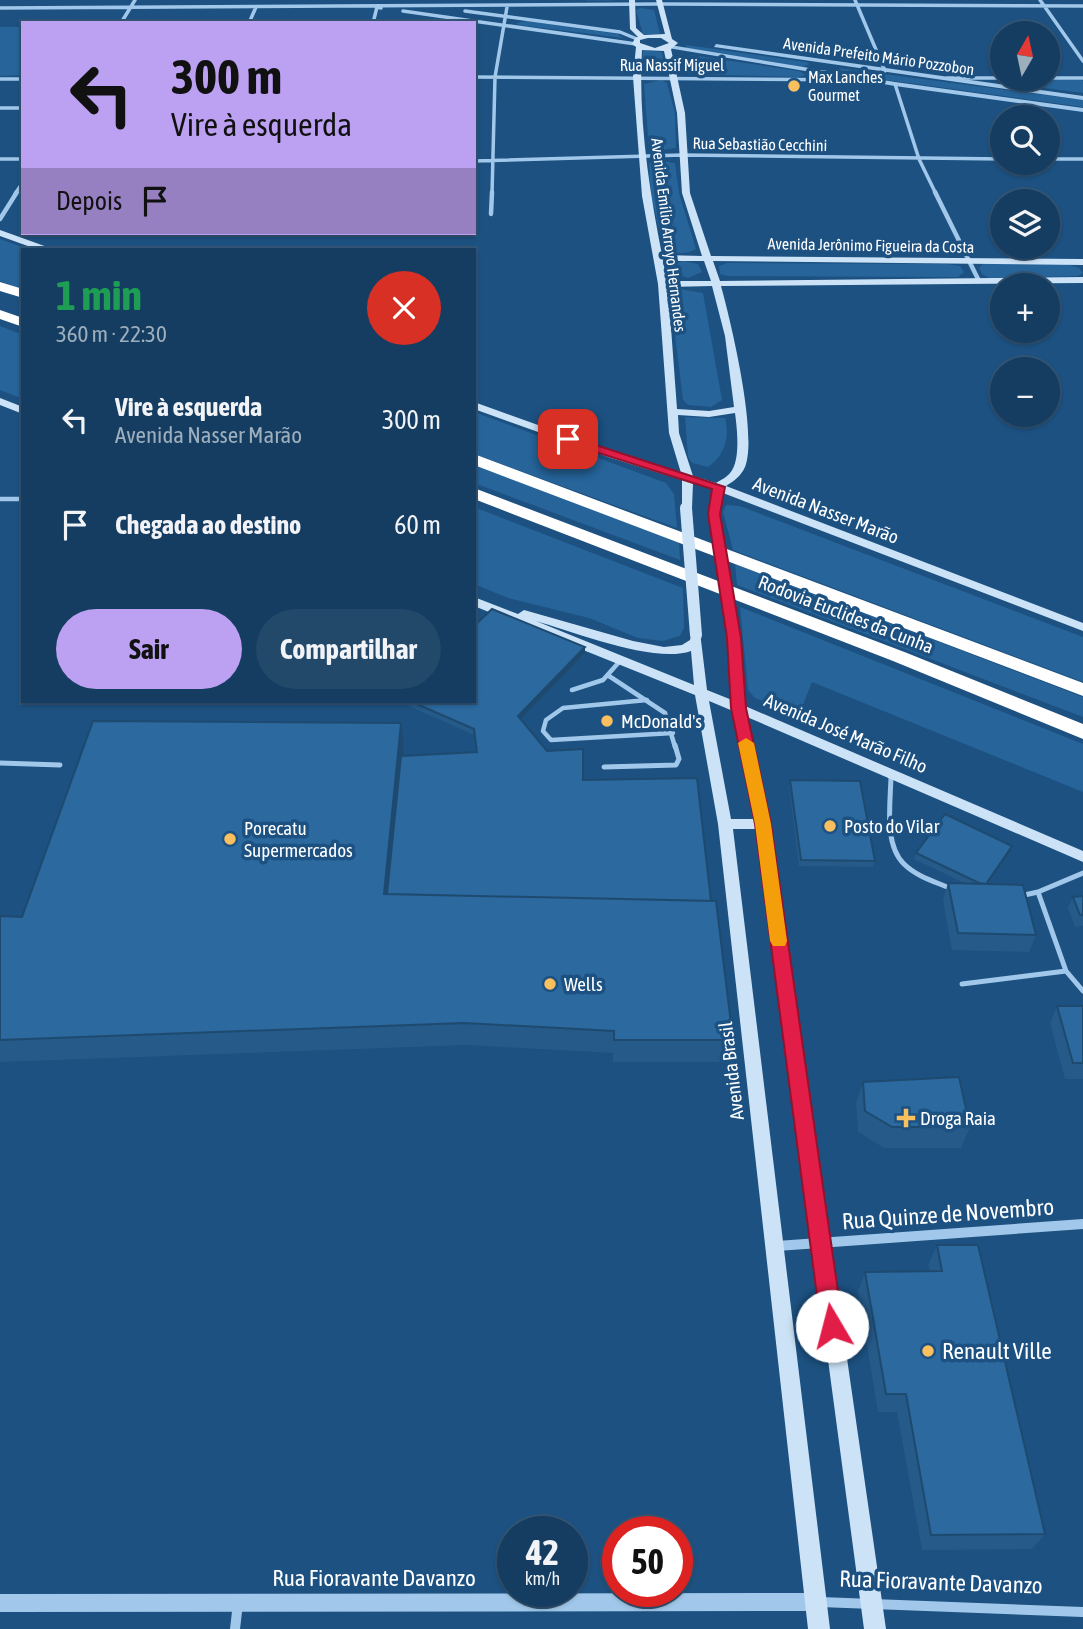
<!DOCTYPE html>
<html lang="pt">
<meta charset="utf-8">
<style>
body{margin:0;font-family:"Asap Condensed",sans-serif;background:#22486a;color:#f1f3f6;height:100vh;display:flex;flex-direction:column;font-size:26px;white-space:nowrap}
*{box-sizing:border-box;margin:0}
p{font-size:23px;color:#9daebd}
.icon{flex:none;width:38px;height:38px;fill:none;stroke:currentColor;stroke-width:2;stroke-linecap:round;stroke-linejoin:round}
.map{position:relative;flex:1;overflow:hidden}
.sheet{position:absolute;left:21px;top:248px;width:455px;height:455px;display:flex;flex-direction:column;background:#153d61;border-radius:0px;box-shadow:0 2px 5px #0004,0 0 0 2px #345676}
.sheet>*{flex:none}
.guide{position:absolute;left:21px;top:21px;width:455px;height:214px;border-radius:0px;box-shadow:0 2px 5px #0004,0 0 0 2px #345676;background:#bca0f2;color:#111;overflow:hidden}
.needle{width:46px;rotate:9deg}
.fabs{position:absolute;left:990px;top:21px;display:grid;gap:14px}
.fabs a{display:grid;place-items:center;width:70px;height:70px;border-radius:50%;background:#153d61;box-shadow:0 2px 5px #0004,0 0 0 2px #345676;font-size:35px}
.speed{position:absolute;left:497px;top:1516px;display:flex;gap:14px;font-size:35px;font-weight:700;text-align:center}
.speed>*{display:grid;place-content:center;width:91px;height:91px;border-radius:50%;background:#153d61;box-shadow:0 2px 5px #0004,0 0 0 2px #345676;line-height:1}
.speed small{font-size:18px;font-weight:400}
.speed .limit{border:10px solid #d22;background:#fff;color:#111}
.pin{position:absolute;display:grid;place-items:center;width:60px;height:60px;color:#fff;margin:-30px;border-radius:14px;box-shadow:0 4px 10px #0006}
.me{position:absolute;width:77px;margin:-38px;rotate:352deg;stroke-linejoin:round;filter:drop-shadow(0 0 5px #0008)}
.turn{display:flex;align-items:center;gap:24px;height:147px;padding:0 35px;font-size:32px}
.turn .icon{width:91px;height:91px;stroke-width:2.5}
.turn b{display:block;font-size:49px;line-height:60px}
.then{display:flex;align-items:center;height:66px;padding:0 35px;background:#0003;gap:14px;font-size:26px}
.round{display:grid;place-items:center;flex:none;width:74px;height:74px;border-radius:37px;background:#22486a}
.overview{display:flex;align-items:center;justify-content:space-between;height:119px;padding:0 35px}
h1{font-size:42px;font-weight:700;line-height:52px;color:#1e9e55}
.action{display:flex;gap:14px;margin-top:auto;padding:14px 35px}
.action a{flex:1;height:80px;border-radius:42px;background:#bca0f2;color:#111;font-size:28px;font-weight:700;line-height:80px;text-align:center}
.action a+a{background:#22486a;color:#f1f3f6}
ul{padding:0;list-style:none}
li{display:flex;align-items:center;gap:21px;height:105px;padding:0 35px}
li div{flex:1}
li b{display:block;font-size:26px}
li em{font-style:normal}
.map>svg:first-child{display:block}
.green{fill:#26649a}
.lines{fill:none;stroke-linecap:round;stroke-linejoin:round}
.service-far1{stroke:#a1c8ea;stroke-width:4.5}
.service{stroke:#a1c8ea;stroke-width:5}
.minor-far2{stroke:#a1c8ea;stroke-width:3.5}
.minor-far1{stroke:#a1c8ea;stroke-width:4.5}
.minor{stroke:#a1c8ea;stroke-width:10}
.tertiary{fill:#a1c8ea;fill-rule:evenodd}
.secondary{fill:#cce3f7;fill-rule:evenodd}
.motorway{fill:#fff;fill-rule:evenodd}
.secondary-bridge{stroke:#cce3f7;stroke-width:12}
.wall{fill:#255a89}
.shaded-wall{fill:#1e4a6f}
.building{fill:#2b699f;stroke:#1e4a6f;stroke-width:2}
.route{fill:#e11d48;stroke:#92132f;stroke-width:2}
.slow{fill:#f59e0b}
.poi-dot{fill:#fabf5f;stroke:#1c5181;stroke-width:2.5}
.labels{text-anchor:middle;stroke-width:7;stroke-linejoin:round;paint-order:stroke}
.far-street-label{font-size:16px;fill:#fff;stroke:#1c5181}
.far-poi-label{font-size:16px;fill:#fff;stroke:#1c5181;text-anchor:start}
.street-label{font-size:19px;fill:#fff;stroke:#1c5181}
.poi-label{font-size:19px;fill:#fff;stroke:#1c5181;text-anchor:start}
.near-street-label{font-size:23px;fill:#fff;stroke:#1c5181}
.near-poi-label{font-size:23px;fill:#fff;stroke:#1c5181;text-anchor:start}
</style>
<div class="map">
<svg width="1083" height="1629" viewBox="0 0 1083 1629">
<rect width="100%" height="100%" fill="#1c5181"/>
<path class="green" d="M640,8L654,10L660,34H643L636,10Z
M527,21L618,34L623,38L519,25L516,23Z
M0,27H23V75L0,76Z
M687,45L806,62L810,64L802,67L685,48Z
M643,50L662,52L665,71H642Z
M692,55L799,71L806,75L798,77L686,74L682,71L680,58Z
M838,68L1083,100V107L843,74L835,70Z
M661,80L667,83L675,113L676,148L655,151L649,149L644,84Z
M1002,80H1081L1083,81V93L999,82Z
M657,160L675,163L679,193L696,249C686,255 675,254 664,249L651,195L649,163Z
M0,239L30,250H23V289L0,281Z
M684,261L698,264L702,272L688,278L671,273L669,270L671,265Z
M727,263L947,264L960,266L964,272L958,277L728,276L720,274L719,266Z
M983,264H1067L1079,268L1083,273L1078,276L989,278L982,274L979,268Z
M680,289L703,293L722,400L711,407L688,405L683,400L670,294Z
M0,326L23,335V399L0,390Z
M474,412L666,483L674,494L677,528L474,454Z
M685,417L725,418C730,437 725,455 708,467L692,463L688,457Z
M474,465L679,540L680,560L474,483Z
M726,505L740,506L1083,637V682L733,550L723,512Z
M474,507L683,588L684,628L680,636L663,641L638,638L589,618L508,598L474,584Z
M735,564L1083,697V717L737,585Z
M740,607L1083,744V792L812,682L801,710L793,713L755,698L748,690Z"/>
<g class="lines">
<path class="service-far1" d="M0,499H23
M609,676L665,713L675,747
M572,690L603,680L620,661
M647,700L563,708L546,720L543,731L551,740L673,733"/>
<path class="service" d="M0,763L60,765
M604,767L676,765L679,759L675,745
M891,774C891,800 883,844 904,864C917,877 936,882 952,889
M1038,892L1066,971L1083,991
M1020,896L1038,892L1083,873
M962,984L1066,971"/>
<path class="minor-far2" d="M855,0L885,71
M1040,0L1083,61
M0,8L660,4L1083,6
M403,11L636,44
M465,11L620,32L637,39
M121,23L135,0
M249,23L256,7
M373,23L377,7L381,8
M474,77L864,80
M947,78H1003
M1048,78H1083
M0,79H23
M895,84L919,159L936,194
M0,108H23
M0,159H23
M1048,159H1083
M474,161L683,155L1003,159
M15,194L23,182
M492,194L495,77L507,7"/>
<path class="minor-far1" d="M935,192L979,281
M491,214L492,192
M0,219L17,192"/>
<path class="minor" d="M777,1246L1083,1224
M820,1602L1083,1612
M235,1629L238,1603"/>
<path class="tertiary" d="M716,44L1083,96V100L714,47Z
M670,45L895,82L1083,108V112L895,86L668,48Z
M816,1593L823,1595L825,1602L823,1609L816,1611L0,1612V1594Z"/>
<path class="secondary" d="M629,0H635L636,28L644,35L665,34L656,0H662L672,39L678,43L671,49L685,113L690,193L711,256L1083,259V265L713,261L720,281L1083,277V283L721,286C731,322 758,435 745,467C741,476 734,481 726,486L1083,623V631L723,493L720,514L714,517L710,516L708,514L712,489L693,483L692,508L686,511L682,510V480L611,458L474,409V402L619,454L681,473L669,433L658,284L642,196L633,77L636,47L632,44L635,38L638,37L630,29ZM648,38H661L669,43L655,48L640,43V40ZM642,50L664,51L677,113L682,193L702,256L662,255C649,188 638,118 642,50ZM663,261H704L711,281H667ZM712,286L725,336L734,407L709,411L677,409L668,287ZM735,413C737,428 741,461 730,473C727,477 721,480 716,483L693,476L679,433L678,415L709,417Z
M0,230L50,248L51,250H39L0,236Z
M0,398L23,407V414L0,405Z
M474,597L518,614L524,610L633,641L664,647L682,645L690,640L692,632H700L707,690L732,700L728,638L734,634L738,635L745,706L1083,851V862L747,717L770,824L886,1629H864L757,829H733L830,1629H808L718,824L695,695L474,606ZM536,621C574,632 655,664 691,651L694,685ZM709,701L733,711L755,819H731Z"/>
<path class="motorway" d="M0,282L23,289V298L0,291Z
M0,310L23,318V327L0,319Z
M474,454L1083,683V696L474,465Z
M474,488L907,653L1083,724V739L893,661L474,499Z"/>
<path class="secondary-bridge" d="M686,508L696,635
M714,514L734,638"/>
</g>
<path class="wall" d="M586,0H613V1H586Z
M585,653L520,720L547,751L583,780L711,901L733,1040L729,1062H613V1053L466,1045L0,1062V916L22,917L404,746L403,756L477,752L474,735L402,703V702H474Z
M790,780L875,861L873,867L799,866L789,786Z
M1010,852L988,884L1036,935L1029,952L952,950L943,900L948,883H964L914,859L916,853Z
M1083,896V926L1075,927L1068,908L1073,897Z
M1057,1006H1083V1079H1065L1050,1023Z
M863,1082L970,1127L961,1148H884L858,1132L856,1103Z
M937,1245L1045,1534L1032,1549L922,1550L897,1412H878L858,1291L865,1272L930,1271L928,1265Z"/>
<path class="shaded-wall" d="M585,647V653L518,722V716Z
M401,723L404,746L387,910L384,894Z
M1012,846L1010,852L982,892L984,886Z"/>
<path class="building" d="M492,609L585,647L518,716L547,751L583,749V780L697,778L711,901L387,894L401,756L477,752L474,729L412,702H474V626Z
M93,721L401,723L384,894L716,901L733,1040H614V1031L464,1023L0,1040V916L22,917Z
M790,780L860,781L875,861L801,860Z
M945,814L1012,846L986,884L979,883L916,853Z
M948,883L1023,885L1036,935L958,933Z
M1083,896V915H1080L1073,897Z
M1057,1006H1083V1063H1073Z
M959,1077L970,1127H892L865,1111L863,1082Z
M937,1245H978L1045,1534L931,1535L906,1394H886L865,1272L942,1271Z"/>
<path class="route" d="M568,436L725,487L720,514L741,638L746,708L771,824L843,1326L839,1333L832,1336L824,1333L821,1326L755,824L731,708L727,638L708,514L712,489L564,442L562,439Z"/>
<path class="slow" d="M746,738L754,743L771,824L787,941L785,946H773L770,941L755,824L738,743Z"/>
<g class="poi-dot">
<circle cx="794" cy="86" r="7"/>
<circle cx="607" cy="721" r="7"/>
<circle cx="830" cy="826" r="7"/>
<circle cx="230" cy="839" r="7"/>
<circle cx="550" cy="984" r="7"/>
<path d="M902.5 1107.5h7v7h7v7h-7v7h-7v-7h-7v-7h7z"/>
<circle cx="928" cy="1351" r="7"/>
</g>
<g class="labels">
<g class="far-street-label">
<text transform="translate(879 56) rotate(8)" y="6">Avenida Prefeito Mário Pozzobon</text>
<text x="672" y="71">Rua Nassif Miguel</text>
<text transform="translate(760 144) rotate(1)" y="6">Rua Sebastião Cecchini</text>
<text transform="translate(669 235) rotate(83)" y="6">Avenida Emílio Arroyo Hernandes</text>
<text transform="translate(871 245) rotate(1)" y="6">Avenida Jerônimo Figueira da Costa</text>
</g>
<g class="far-poi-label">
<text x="808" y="83">Max Lanches<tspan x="808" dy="18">Gourmet</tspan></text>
</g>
<g class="street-label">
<text transform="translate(826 510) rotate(21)" y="7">Avenida Nasser Marão</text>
<text transform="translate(846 614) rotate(21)" y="7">Rodovia Euclides da Cunha</text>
<text transform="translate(846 733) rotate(23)" y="7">Avenida José Marão Filho</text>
<text transform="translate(731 1071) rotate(-97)" y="7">Avenida Brasil</text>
</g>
<g class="poi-label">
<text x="621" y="728">McDonald's</text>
<text x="844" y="833">Posto do Vilar</text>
<text x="244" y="835">Porecatu<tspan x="244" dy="22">Supermercados</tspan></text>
<text x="564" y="991">Wells</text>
<text x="920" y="1125">Droga Raia</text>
</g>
<g class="near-street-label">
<text transform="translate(948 1214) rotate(-4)" y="8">Rua Quinze de Novembro</text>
<text x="374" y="1586">Rua Fioravante Davanzo</text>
<text transform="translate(941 1582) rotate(2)" y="8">Rua Fioravante Davanzo</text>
</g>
<g class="near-poi-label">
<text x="942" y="1359">Renault Ville</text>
</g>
</g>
</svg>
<div class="fabs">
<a><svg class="needle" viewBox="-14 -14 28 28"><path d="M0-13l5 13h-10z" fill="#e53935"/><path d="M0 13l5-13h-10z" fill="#9daebd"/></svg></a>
<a><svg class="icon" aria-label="search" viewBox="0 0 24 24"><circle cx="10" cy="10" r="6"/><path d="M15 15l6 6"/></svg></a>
<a><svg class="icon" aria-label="layers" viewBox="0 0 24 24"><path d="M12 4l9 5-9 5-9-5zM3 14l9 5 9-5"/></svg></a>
<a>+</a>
<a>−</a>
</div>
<div class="speed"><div>42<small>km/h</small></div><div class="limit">50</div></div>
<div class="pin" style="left:568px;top:439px;background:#d93025"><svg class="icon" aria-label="arrive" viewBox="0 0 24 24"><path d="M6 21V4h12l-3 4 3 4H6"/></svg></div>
<svg class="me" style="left:832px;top:1326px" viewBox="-20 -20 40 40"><circle r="19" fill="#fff"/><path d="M0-13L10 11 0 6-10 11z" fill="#e11d48"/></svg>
<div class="guide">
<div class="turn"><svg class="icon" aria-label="left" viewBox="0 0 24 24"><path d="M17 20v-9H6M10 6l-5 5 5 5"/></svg><div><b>300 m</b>Vire à esquerda</div></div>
<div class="then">Depois<svg class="icon" aria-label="arrive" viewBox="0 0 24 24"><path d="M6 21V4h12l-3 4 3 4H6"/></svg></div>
</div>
<section class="sheet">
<div class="overview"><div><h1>1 min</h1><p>360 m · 22:30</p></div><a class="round" style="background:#d93025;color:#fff"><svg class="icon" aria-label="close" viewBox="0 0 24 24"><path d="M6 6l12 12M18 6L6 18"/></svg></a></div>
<ul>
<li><svg class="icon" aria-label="left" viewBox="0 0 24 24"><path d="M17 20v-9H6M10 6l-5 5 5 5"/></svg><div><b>Vire à esquerda</b><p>Avenida Nasser Marão</p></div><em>300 m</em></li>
<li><svg class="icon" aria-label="arrive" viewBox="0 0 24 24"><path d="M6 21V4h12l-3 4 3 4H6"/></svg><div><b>Chegada ao destino</b></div><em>60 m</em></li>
</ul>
<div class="action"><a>Sair</a><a>Compartilhar</a></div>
</section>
</div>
